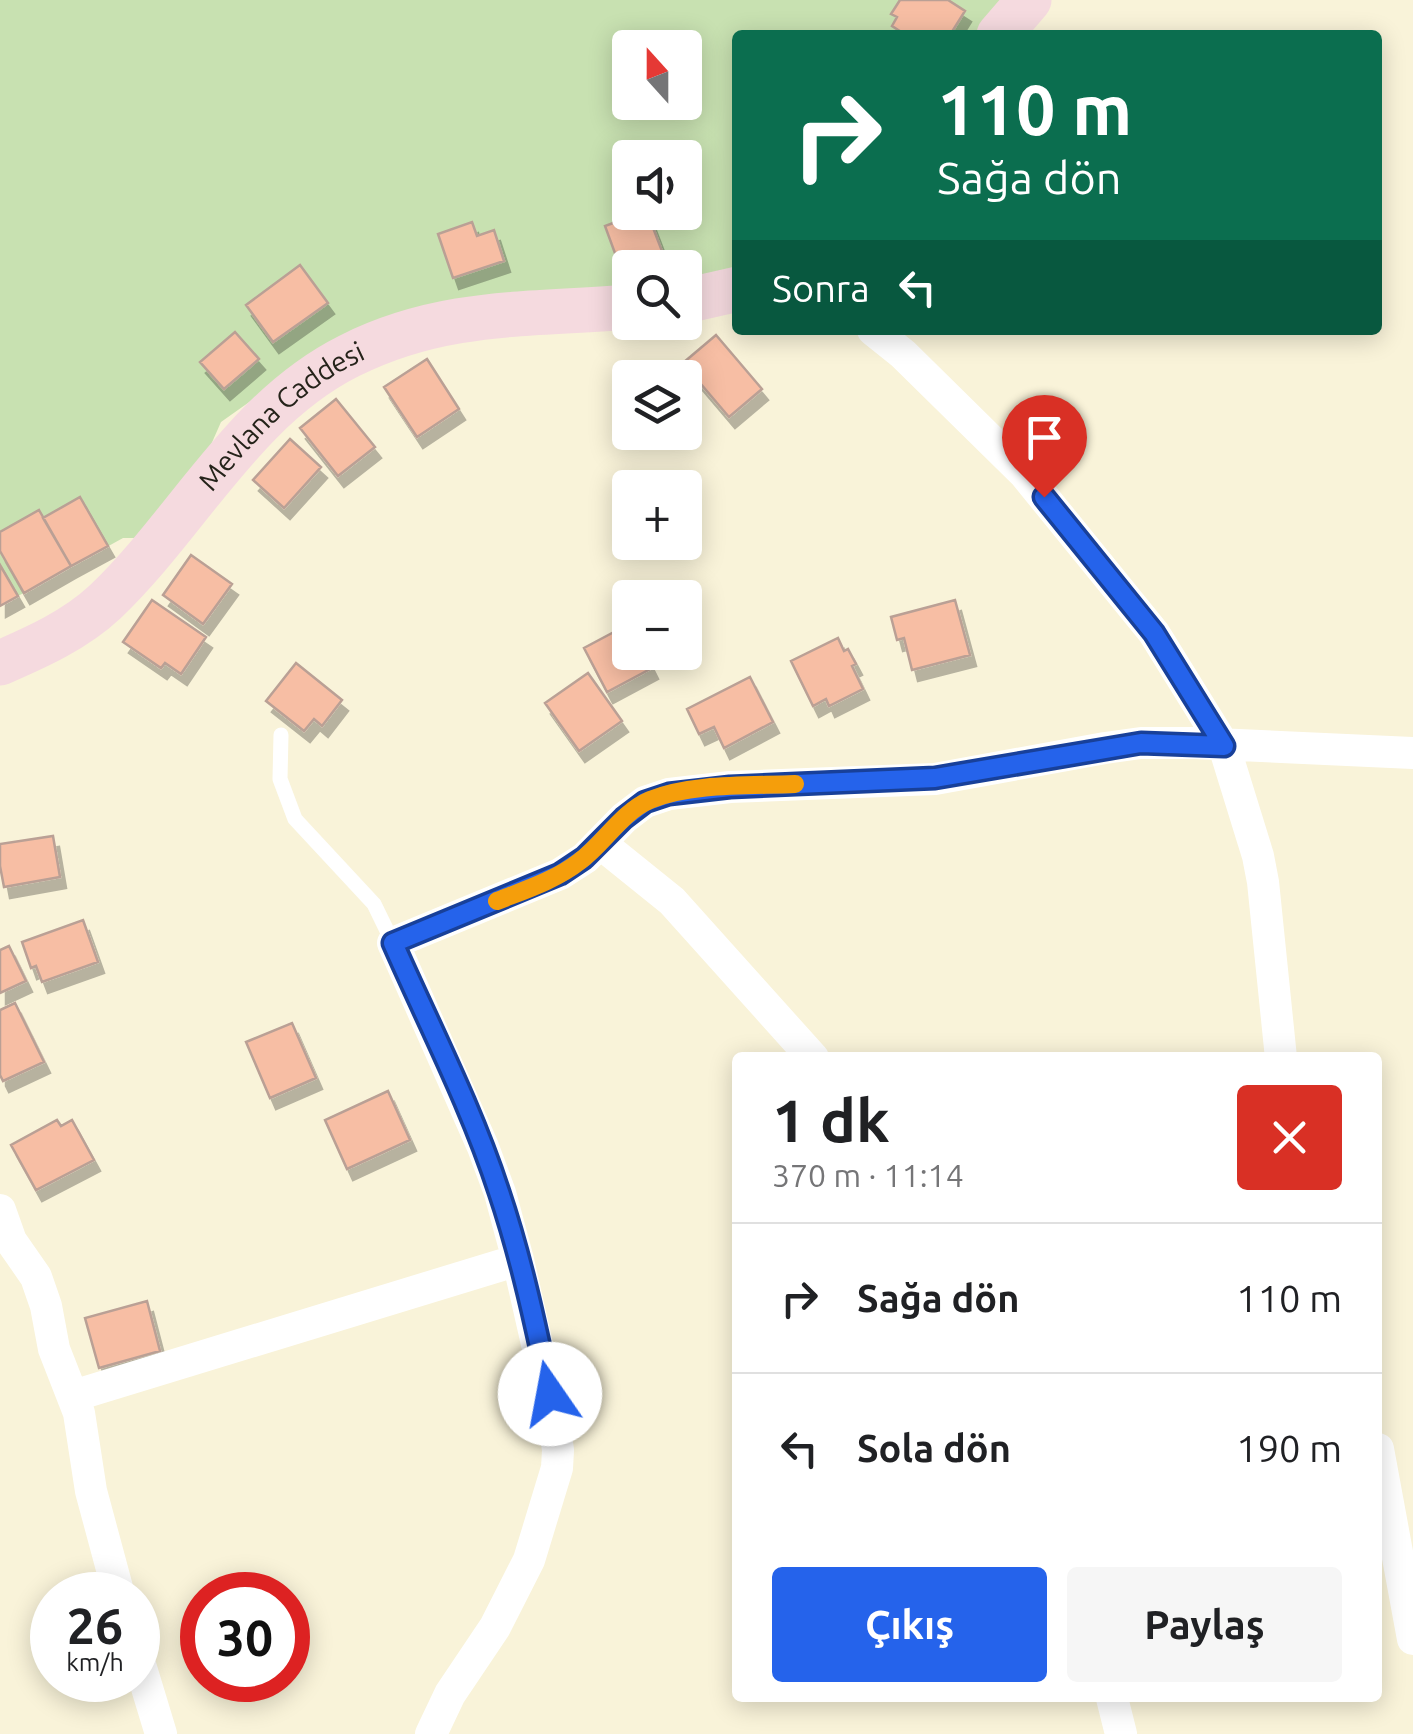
<!DOCTYPE html>
<html lang="tr">
<meta charset="utf-8">
<style>
body{margin:0;font-family:Ubuntu,sans-serif;background:#f6f6f6;color:#202124;height:100vh;display:flex;flex-direction:column;font-size:38px;white-space:nowrap}
*{box-sizing:border-box;margin:0}
p{font-size:32px;color:#757577}
.icon{flex:none;width:55px;height:55px;fill:none;stroke:currentColor;stroke-width:2;stroke-linecap:round;stroke-linejoin:round}
.map{position:relative;flex:1;overflow:hidden}
.details{position:absolute;left:732px;top:1052px;width:650px;height:650px;display:flex;flex-direction:column;background:#fff;border-radius:10px;box-shadow:0 5px 25px #0003}
.details>*{flex:none}
.top-card{position:absolute;left:732px;top:30px;width:650px;height:305px;border-radius:10px;box-shadow:0 5px 25px #0003;background:#0b6e4f;color:#fff;overflow:hidden}
.needle{width:65px;rotate:339deg}
.tools{position:absolute;left:612px;top:30px;display:grid;gap:20px}
.tools a{display:grid;place-items:center;width:90px;height:90px;border-radius:10px;background:#fff;box-shadow:0 5px 25px #0003;font-size:50px}
.speed{position:absolute;left:30px;top:1572px;display:flex;gap:20px;font-size:50px;font-weight:700;text-align:center}
.speed>*{display:grid;place-content:center;width:130px;height:130px;border-radius:50%;background:#fff;box-shadow:0 5px 25px #0003;line-height:1}
.speed small{font-size:25px;font-weight:400}
.speed .limit{border:15px solid #d22;background:#fff;color:#111}
.pin{position:absolute;display:grid;place-items:center;width:85px;height:85px;color:#fff;margin:-102px -42px;border-radius:50% 50% 50% 0;rotate:-45deg;box-shadow:0 0 10px #0007}
.pin .icon{rotate:45deg}
.me{position:absolute;width:110px;margin:-55px;rotate:348deg;stroke-linejoin:round;filter:drop-shadow(0 0 8px #0008)}
.turn{display:flex;align-items:center;gap:35px;height:210px;padding:0 40px;font-size:45px}
.turn .icon{width:130px;height:130px;stroke-width:2.5}
.turn b{display:block;font-size:70px;line-height:85px}
.then{display:flex;align-items:center;height:95px;padding:0 40px;background:#0003;gap:20px;font-size:38px}
.round{display:grid;place-items:center;flex:none;width:105px;height:105px;border-radius:10px;background:#f6f6f6}
.overview{display:flex;align-items:center;justify-content:space-between;height:170px;padding:0 40px}
h1{font-size:60px;font-weight:700;line-height:75px}
.primary-button{display:flex;gap:20px;margin-top:auto;padding:20px 40px}
.primary-button a{flex:1;height:115px;border-radius:10px;background:#2563eb;color:#fff;font-size:40px;font-weight:700;line-height:115px;text-align:center}
.primary-button a+a{background:#f6f6f6;color:#202124}
ul{padding:0;list-style:none}
li{display:flex;align-items:center;gap:30px;height:150px;padding:0 40px;border-top:2px solid #e0e0e0}
li div{flex:1}
li b{display:block;font-size:38px}
li em{font-style:normal}
.map>svg:first-child{display:block}
.green{fill:#c8e1b1;fill-rule:evenodd}
.building{fill:#f7bea4;stroke:#baa095;stroke-width:2.5;filter:url(#shadow)}
.lines{fill:none;stroke-linecap:round;stroke-linejoin:round}
.lane{stroke:#fff;stroke-width:15}
.street{stroke:#fff;stroke-width:32}
.secondary{stroke:#f5dadf;stroke-width:45}
.route-casing{stroke:#184099;stroke-width:25}
.route{stroke:#2563eb;stroke-width:18}
.slow{stroke:#f59e0b;stroke-width:18}
.labels{text-anchor:middle;stroke-width:8;stroke-linejoin:round;paint-order:stroke}
.street-label{font-size:28px;fill:#25231a;stroke:#f9f3d9}
</style>
<div class="map">
<svg width="1413" height="1734" viewBox="0 0 1413 1734">
<defs>
<filter id="shadow"><feDropShadow dx="6" dy="11" stdDeviation="0" flood-color="#0004"/></filter>
</defs>
<rect width="100%" height="100%" fill="#f9f3d9"/>
<path class="green" d="M0,0H1012L982,35H738L737,272L685,285V268H630V290L346,334L221,422L206,456L135,538H123L0,606ZM630,48H685V102H630ZM630,158H685V212H630Z"/>
<path class="building" d="M900,0H948L965,11L950,35H906L892,26L897,17L891,14Z
M643,212H647L665,259L643,268H630V272L623,275L605,226Z
M472,222L477,236L494,230L504,261L453,278L438,234Z
M300,265L328,303L273,342L246,305Z
M235,332L259,359L224,389L200,362Z
M716,335L762,389L729,417L683,363Z
M427,359L459,409L417,437L384,387Z
M336,399L375,447L338,476L300,428Z
M290,439L321,467L284,508L253,480Z
M80,497L108,546L71,566L43,518Z
M39,510L71,566L24,593L0,551V532Z
M191,555L232,584L203,624L163,595Z
M0,565L18,596L0,606Z
M152,600L206,637L181,674L165,663L161,668L123,642Z
M955,600L970,655L912,670L904,638L897,640L891,617Z
M629,624L630,652H644L652,668L607,692L584,648Z
M838,638L844,651L848,649L856,664L852,666L863,689L829,706L826,699L813,706L791,661Z
M296,663L342,700L322,726L314,719L304,731L266,701Z
M588,673L622,721L579,751L545,703Z
M750,677L773,722L724,748L714,727L699,734L687,709Z
M53,836L60,877L4,887L0,866V844Z
M83,920L98,962L42,982L36,966L31,968L22,942Z
M9,946L26,981L0,993V950Z
M15,1003L44,1062L3,1081L0,1075V1010Z
M292,1023L316,1078L270,1098L246,1042Z
M388,1091L410,1140L347,1169L325,1120Z
M57,1120L61,1126L72,1120L94,1160L36,1190L11,1145Z
M147,1301L160,1351L99,1368L85,1318Z"/>
<g class="lines">
<path class="lane" d="M281,735L280,779L295,819L374,904L393,943"/>
<path class="street" d="M873,330L903,354L1024,473L1154,633L1224,746L1258,856L1263,882L1281,1058
M600,843L672,901L813,1058
M0,1210L11,1241L36,1277L46,1306L54,1349L79,1413L91,1491L119,1595
M73,1396L518,1260L500,1193L483,1147L393,943L560,874L585,858L624,818L645,802L669,794L730,787L935,779L1105,748L1141,743H1195L1413,753
M1378,1449L1413,1639
M138,1658L161,1734
M1112,1698L1121,1734
M431,1734L450,1694L495,1627L529,1560L557,1468L558,1450L553,1415L518,1260"/>
<g class="secondary">
<path d="M999,35L1029,0"/>
<path d="M685,301L738,289"/>
<path id="s1" d="M0,663C37,647 75,630 105,602C188,523 243,409 349,356C442,309 530,315 630,307"/>
</g>
</g>
<g class="lines">
<g class="route-casing">
<path id="route" d="M550,1394C536,1327 521,1257 499,1192C471,1106 429,1025 393,943L560,874L584,858L624,818L645,802L669,794L730,787L935,778L1141,743L1224,746L1154,633L1044,497"/>
</g>
<use href="#route" class="route"/>
<path class="slow" d="M497,901C525,890 556,880 580,861C604,843 622,812 650,800C691,783 750,786 795,784"/>
</g>
<g class="labels">
<g class="street-label">
<text dy="10" stroke="none"><textPath href="#s1" startOffset="380">Mevlana Caddesi</textPath></text>
</g>
</g>
</svg>
<div class="tools">
<a><svg class="needle" viewBox="-14 -14 28 28"><path d="M0-13l5 13h-10z" fill="#e53935"/><path d="M0 13l5-13h-10z" fill="#757577"/></svg></a>
<a><svg class="icon" aria-label="sound" viewBox="0 0 24 24"><path d="M4 9h4l5-4v14l-5-4H4zM17 9q2 3 0 6"/></svg></a>
<a><svg class="icon" aria-label="search" viewBox="0 0 24 24"><circle cx="10" cy="10" r="6"/><path d="M15 15l6 6"/></svg></a>
<a><svg class="icon" aria-label="layers" viewBox="0 0 24 24"><path d="M12 4l9 5-9 5-9-5zM3 14l9 5 9-5"/></svg></a>
<a>+</a>
<a>−</a>
</div>
<div class="speed"><div>26<small>km/h</small></div><div class="limit">30</div></div>
<div class="pin" style="left:1044px;top:497px;background:#d93025"><svg class="icon" aria-label="arrive" viewBox="0 0 24 24"><path d="M6 21V4h12l-3 4 3 4H6"/></svg></div>
<svg class="me" style="left:550px;top:1394px" viewBox="-20 -20 40 40"><circle r="19" fill="#fff"/><path d="M0-13L10 11 0 6-10 11z" fill="#2563eb"/></svg>
<div class="top-card">
<div class="turn"><svg class="icon" aria-label="right" viewBox="0 0 24 24"><path d="M7 20v-9h11M14 6l5 5-5 5"/></svg><div><b>110 m</b>Sağa dön</div></div>
<div class="then">Sonra<svg class="icon" aria-label="left" viewBox="0 0 24 24"><path d="M17 20v-9H6M10 6l-5 5 5 5"/></svg></div>
</div>
<section class="details">
<div class="overview"><div><h1>1 dk</h1><p>370 m · 11:14</p></div><a class="round" style="background:#d93025;color:#fff"><svg class="icon" aria-label="close" viewBox="0 0 24 24"><path d="M6 6l12 12M18 6L6 18"/></svg></a></div>
<ul>
<li><svg class="icon" aria-label="right" viewBox="0 0 24 24"><path d="M7 20v-9h11M14 6l5 5-5 5"/></svg><div><b>Sağa dön</b></div><em>110 m</em></li>
<li><svg class="icon" aria-label="left" viewBox="0 0 24 24"><path d="M17 20v-9H6M10 6l-5 5 5 5"/></svg><div><b>Sola dön</b></div><em>190 m</em></li>
</ul>
<div class="primary-button"><a>Çıkış</a><a>Paylaş</a></div>
</section>
</div>
